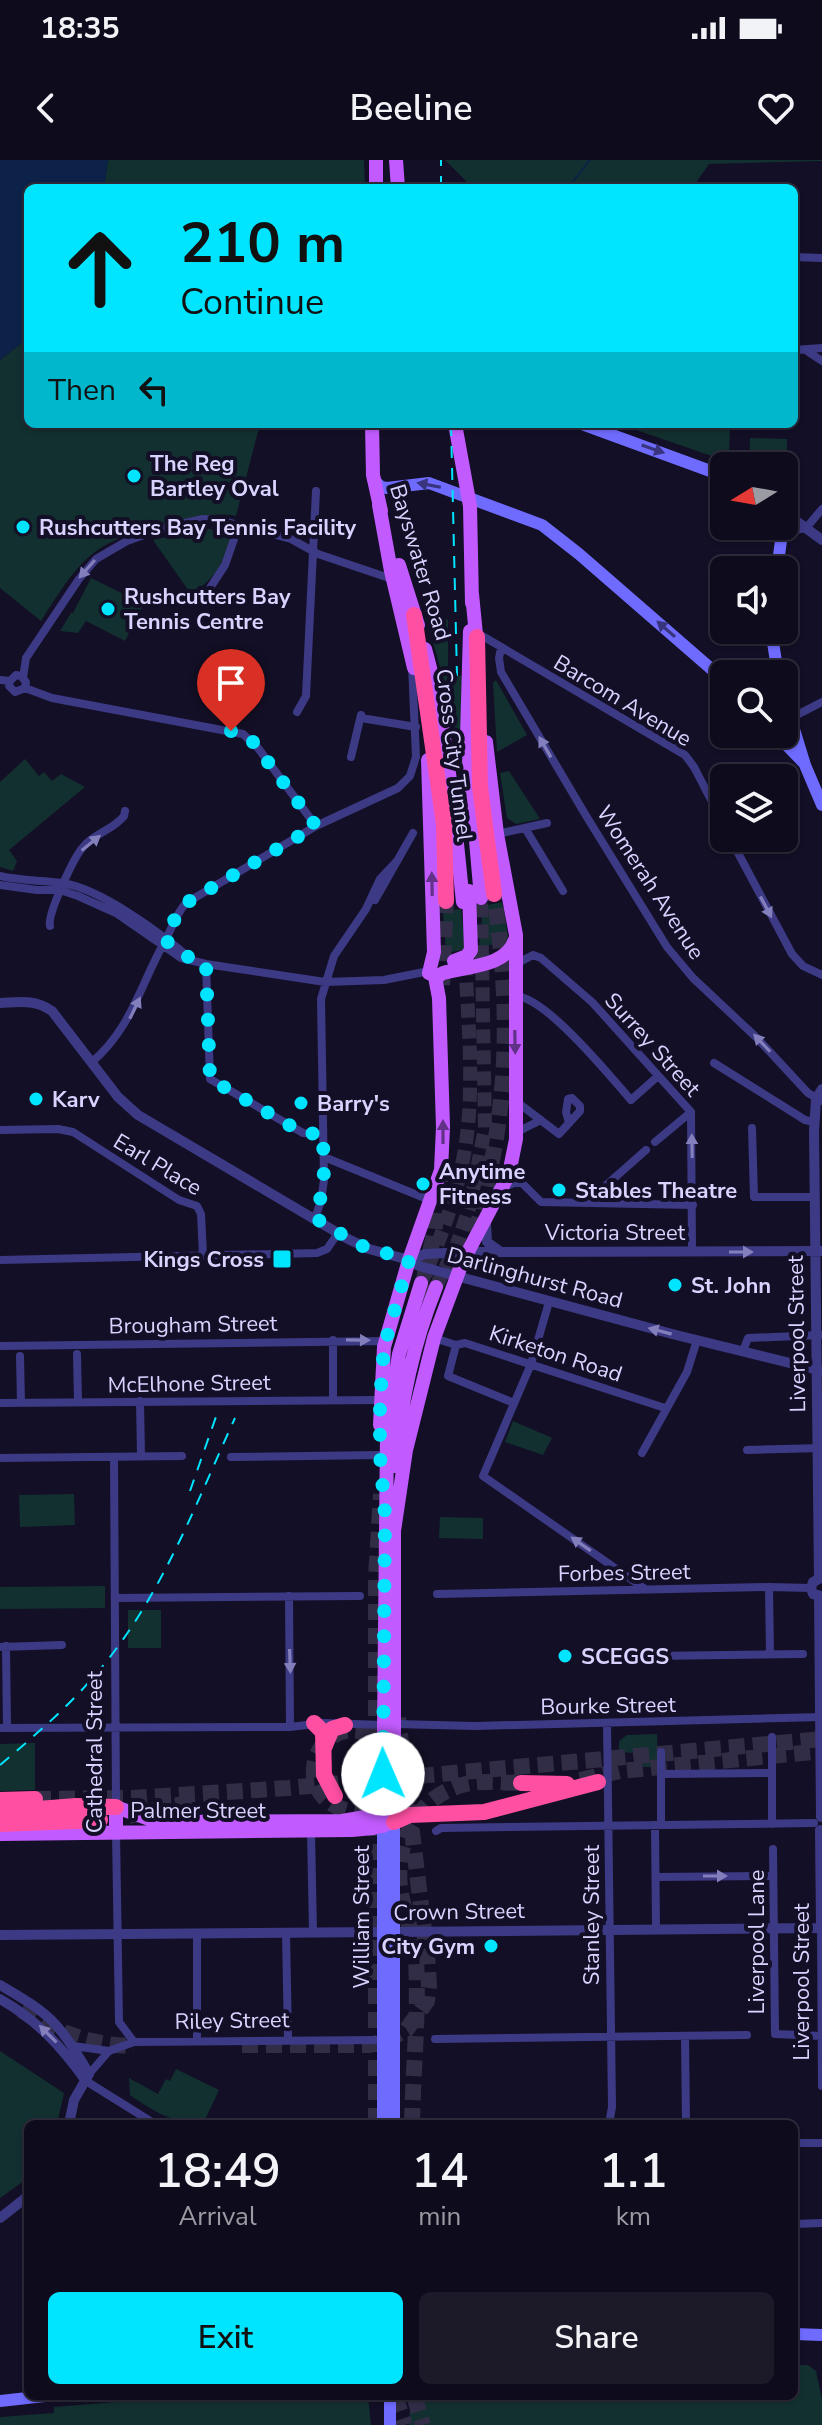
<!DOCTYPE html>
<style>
body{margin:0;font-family:"Nunito Sans",sans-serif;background:#1c1929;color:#f1f3f6;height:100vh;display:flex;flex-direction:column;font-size:30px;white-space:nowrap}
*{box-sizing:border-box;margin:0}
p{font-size:26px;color:#9b9ba3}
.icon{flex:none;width:44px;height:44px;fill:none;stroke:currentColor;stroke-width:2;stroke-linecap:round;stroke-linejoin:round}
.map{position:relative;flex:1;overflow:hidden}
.drawer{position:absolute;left:24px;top:1960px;width:774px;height:280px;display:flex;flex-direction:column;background:#0e0b1c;border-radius:12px;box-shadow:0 2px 6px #0004,0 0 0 2px #2e2b3b}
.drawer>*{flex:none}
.guide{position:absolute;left:24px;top:24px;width:774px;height:244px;border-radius:12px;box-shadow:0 2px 6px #0004,0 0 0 2px #2e2b3b;background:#00e5ff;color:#111;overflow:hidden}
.needle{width:52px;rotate:259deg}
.tools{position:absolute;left:710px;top:292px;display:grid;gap:16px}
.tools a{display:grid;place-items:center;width:88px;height:88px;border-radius:12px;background:#0e0b1c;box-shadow:0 2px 6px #0004,0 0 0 2px #2e2b3b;font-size:40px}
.pin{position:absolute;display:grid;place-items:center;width:68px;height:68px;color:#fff;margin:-82px -34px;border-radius:50% 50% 50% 0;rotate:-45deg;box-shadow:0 0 8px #0007}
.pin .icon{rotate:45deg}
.me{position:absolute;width:88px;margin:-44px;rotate:359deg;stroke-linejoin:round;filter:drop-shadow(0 0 6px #0008)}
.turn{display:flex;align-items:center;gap:28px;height:168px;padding:0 24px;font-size:36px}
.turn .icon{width:104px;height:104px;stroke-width:2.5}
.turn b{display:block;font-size:56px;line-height:68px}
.then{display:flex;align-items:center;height:76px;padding:0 24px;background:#0003;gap:16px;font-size:30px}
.eta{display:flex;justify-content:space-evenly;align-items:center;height:136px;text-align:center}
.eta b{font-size:48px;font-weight:600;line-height:56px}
.button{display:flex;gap:16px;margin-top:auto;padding:16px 24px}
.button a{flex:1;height:92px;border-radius:12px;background:#00e5ff;color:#111;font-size:32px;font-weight:600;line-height:92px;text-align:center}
.button a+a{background:#1c1929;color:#f1f3f6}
.status{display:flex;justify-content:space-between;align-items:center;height:56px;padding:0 40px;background:#0e0b1c;direction:ltr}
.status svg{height:22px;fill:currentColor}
header{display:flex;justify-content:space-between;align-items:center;height:104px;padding:0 24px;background:#0e0b1c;font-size:36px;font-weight:600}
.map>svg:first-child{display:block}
.green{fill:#12302f}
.water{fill:#0c2248}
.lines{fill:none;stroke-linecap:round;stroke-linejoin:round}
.stream{stroke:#0c2248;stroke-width:2}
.primary-tunnel{stroke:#312d47;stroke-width:14;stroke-dasharray:14 7;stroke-linecap:butt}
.motorway-tunnel{stroke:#312d47;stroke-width:16;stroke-dasharray:16 8;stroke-linecap:butt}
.minor{stroke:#3d3a85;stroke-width:8}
.tertiary{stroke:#3d3a85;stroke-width:10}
.secondary{stroke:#6f6bff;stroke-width:12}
.primary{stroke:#c25bff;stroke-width:14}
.motorway{stroke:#ff4fa3;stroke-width:16}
.rail{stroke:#00e5ff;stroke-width:2;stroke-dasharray:12 10;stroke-linecap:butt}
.oneway{fill:#38347d}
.oneway2{fill:#837fbc}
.oneway3{fill:#623188}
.route{stroke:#00e5ff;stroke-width:14;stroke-dasharray:0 25.2}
.poi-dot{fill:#00e5ff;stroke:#130f26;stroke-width:3}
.labels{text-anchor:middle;stroke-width:8;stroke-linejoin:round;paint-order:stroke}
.poi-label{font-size:22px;font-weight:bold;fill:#d9d4ff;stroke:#130f26;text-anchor:start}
.street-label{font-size:22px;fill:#d9d4ff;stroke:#130f26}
</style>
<div class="status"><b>18:35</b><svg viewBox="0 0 49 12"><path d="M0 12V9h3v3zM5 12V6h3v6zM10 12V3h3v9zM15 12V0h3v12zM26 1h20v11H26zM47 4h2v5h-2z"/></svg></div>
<header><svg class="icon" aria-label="back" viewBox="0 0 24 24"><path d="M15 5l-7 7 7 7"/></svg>Beeline<svg class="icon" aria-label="heart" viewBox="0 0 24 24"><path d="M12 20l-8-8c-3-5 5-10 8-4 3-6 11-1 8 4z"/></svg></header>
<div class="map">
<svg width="822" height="2265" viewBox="0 0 822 2265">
<rect width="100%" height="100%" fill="#130f26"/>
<path class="green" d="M108,0H364L365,28H104Z
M445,0H822V1L709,4L697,21V28H473Z
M28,178V264H260L236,356C216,352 194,357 175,362C94,381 85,392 41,461L0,428V200Z
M619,264H730L729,302Z
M750,278L787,279V313H784V306H749Z
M206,368L233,375C222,405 218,416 191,434L153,380Z
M91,418L144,444L125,481L86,461L78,473L60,471L71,453H73Z
M425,447L448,460V515L464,516L465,609L461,608L450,543L424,449Z
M496,520L527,575L497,592L493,523Z
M25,599L39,616L44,612L52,621L61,614L85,627L9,690L17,701L13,711L0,707V622Z
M509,611L540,659L516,664L507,658L500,613Z
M502,742L509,781L479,787L483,746Z
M461,749L463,767H468V789L446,793L443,751Z
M513,1261L552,1278L543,1295L505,1282Z
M74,1334L75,1365L20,1367L19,1335Z
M440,1357L483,1358V1379L439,1378Z
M105,1426V1448L0,1449V1427Z
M128,1450H161V1488H128Z
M657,1574L658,1607H635L634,1593L619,1592V1581L627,1575Z
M35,1583V1630L0,1631V1584Z
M0,1891L64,1933L57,1964H28V1992L23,2000L28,2003V2018L0,2038Z
M176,1909L219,1930L203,1964C174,1964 153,1951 130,1935L129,1918L158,1934L166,1919L170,1921Z
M801,2205H808L816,2211L822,2240V2265H409L411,2236H794V2206Z
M189,2236H368L371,2265H0V2257L54,2253V2247Z"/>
<path class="water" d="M0,0H108L104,28H28V178L0,200Z"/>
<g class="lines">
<path class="stream" d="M568,28L590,0"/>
<path class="primary-tunnel" d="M421,1123C440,1080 457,1037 465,989C475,928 468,861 465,799
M436,1127L457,1084L470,1046L485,968L481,738"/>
<path class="motorway-tunnel" d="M442,825L446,741
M475,1073C483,1048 488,1021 493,995C510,903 507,826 494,734
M419,1139L434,1075L440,1020
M580,1620L620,1611L822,1591
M35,1639L132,1638L288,1628L822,1579
M370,1653C275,1654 315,1534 383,1582
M129,1656L192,1642
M21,1850C58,1872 91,1886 134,1886
M242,1885H369L388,1880L407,1869L427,1841L429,1825L427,1794L398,1558
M376,1964V1417L381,1334
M412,1964C413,1909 419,1853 416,1799C414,1774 403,1751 400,1727C395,1681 418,1635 466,1624C483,1620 504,1623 521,1623
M395,2236L405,2265
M414,2236L423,2265"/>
<path class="minor" d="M794,97L822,98
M794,190L822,188
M807,191L822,201
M807,367L822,349
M210,428L225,405L239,365
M479,474L685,595L694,607L724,665
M501,488L499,498L501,512L585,654L667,787L693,818L757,878L808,933L822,941
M23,518L26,498L79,419L96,399L127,381L167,367L203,359L220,360L291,379L318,394L392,419
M0,520L10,521L16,515L21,516L26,522L25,528L15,532L9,526L10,521
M25,528L52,538L243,574L258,588L316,666
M297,552L306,536L316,331
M361,558L416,567
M791,558L822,542
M351,597L361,555
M525,668L563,731
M497,674L547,663
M730,678L792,794L803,806L822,815
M0,716C21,721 41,720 62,723C100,728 162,774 191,799
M0,725L37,730H60L78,736L116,753L181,798L206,804L325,822L384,820L429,811
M375,740L413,673
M50,766C47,755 74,696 84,686C95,673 113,670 124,656L125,651
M206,804L210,919L303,973L323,974
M516,804L533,795L541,798L592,842L691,952L692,1092
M515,836C545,836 610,916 631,940L658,916
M91,903C132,868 140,825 165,781C172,768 176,754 186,743L316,666L398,628L410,616L416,597L412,505
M714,903L805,960L814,962
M517,942L559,974L580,951V946L572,938L568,939L566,952L569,963
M752,968L754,1037H815
M0,970L58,969L73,972L179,1040L197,1046L201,1054L203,1095
M517,972L541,960
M655,982L691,952
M324,997L432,1041
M504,1027L514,1023H522L541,1042L693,1045
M586,1043L646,990
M315,1058L321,1041L324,1020L321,839L334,796L366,749L380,719L397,701
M0,1100L317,1093L327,1089L338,1073
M549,1142L531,1204L483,1316L645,1429
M434,1178L456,1185L465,1183L665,1248
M456,1185L448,1216L514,1243
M0,1186L386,1181
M743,1191L748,1178L822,1175
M77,1194L78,1242
M20,1196L21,1243
M333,1239V1180
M140,1241L141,1296
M0,1243L380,1240
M747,1290L822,1288
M642,1293L687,1212L697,1180
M114,1297L116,1647
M231,1297L380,1295
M0,1298L182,1296
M769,1427L770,1494
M437,1434L769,1427L811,1428
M289,1436L290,1567
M115,1438L360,1436
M6,1486L7,1568
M0,1487L62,1485
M652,1496L803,1494
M607,1563L612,1947L609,1964
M395,1564L475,1566L822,1557
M0,1568L290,1567L323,1563L383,1565
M772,1577V1664
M661,1592V1665
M661,1614L772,1613
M655,1665L656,1769
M311,1671L313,1772
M436,1671L441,1668L814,1663
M116,1672L119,1862L134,1882
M773,1689L775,1874L822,1876
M656,1717L773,1716
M821,1768L822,1926
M286,1772L288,1879
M197,1774V1880
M685,1877L686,1964
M435,1879L747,1875
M73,1886L109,1891
M89,1914L109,1891L134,1882L382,1880
M86,1921L155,1964
M794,1983H822
M794,2064L822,2063"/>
<path class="tertiary" d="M784,352L822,380
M784,376L794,369L807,367
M0,843C20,842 35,839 52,851L118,937L138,955L348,1079L369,1089L409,1100L419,1106L676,1175L822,1211
M486,1064L487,1082L501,1092
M409,1100L425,1094L467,1092L822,1091
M819,1419L814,971L816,939L822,929
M819,1419L813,1422L811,1428L813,1434L822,1436
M819,1436L821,1657
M820,1670L821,1768
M394,1772L822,1768
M0,1775L383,1772
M0,1825C50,1854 60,1863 89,1914L74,1940L69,1964
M0,1839C37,1860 61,1886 86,1921
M0,2058L28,2036"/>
<path class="secondary" d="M582,264L724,316
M373,319L381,327L387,328L429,323L542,365L579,394L724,520
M777,410L783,366
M771,470L778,514
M784,537L805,605L822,645
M776,574L803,602
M394,1662V1964
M383,1964V1666
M794,2174L822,2175
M390,2236V2265
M0,2241L45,2236"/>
<path class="primary" d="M396,0L398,28
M376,28V0
M372,264L373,315L381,351
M455,264L470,346L472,443
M379,345L391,411L414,508
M399,405L418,465
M472,434L477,485
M470,471L467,577L481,738
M425,489C448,571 454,658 463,742
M428,600L434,792L429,813L437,817L443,813C468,806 506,807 515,780
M454,801L467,796L471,790L469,731
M380,1265L384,1187L409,1100L441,1010L443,967L439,838L435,817
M395,1306C400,1245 413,1184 436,1127
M394,1371L406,1290L434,1178L462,1103L509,1014L516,979V775L497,674L486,582
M383,1666L387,1274L399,1194L421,1123
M116,1672V1647L149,1659L172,1662L342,1661L371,1656L377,1654L383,1645
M0,1674L352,1670L373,1668L394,1662V1362"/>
<path class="motorway" d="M414,455L444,664L446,741
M477,477L480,627L494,734
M314,1563L323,1572L324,1615L335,1636
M324,1588L332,1569L345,1565
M521,1623L567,1624
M0,1640L35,1639
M0,1652L76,1646L116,1647
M394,1662L410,1655L484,1652L598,1622
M0,1664L100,1660"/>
<path class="rail" d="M441,28V0
M451,264L457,516
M190,1331L218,1251
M0,1605C38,1573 75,1541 106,1502C164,1430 197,1341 235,1258"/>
</g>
<defs><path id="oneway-solid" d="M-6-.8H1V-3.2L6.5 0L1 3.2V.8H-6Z" transform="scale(2)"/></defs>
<g class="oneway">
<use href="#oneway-solid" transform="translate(653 289) rotate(19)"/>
<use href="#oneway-solid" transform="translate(429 325) rotate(-169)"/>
<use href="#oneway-solid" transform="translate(666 469) rotate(-139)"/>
</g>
<g class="oneway2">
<use href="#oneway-solid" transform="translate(87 409) rotate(131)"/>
<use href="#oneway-solid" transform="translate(545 587) rotate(-120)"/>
<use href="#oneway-solid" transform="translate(91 683) rotate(-39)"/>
<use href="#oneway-solid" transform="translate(766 747) rotate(62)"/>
<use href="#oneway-solid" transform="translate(135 848) rotate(-64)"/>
<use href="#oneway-solid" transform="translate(762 883) rotate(-133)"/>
<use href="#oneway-solid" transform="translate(692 986) rotate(-91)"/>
<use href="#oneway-solid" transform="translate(741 1092)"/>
<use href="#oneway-solid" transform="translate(660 1171) rotate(-165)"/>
<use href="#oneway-solid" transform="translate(358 1180) rotate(1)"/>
<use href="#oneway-solid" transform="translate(581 1384) rotate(-145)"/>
<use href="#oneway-solid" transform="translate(290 1501) rotate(88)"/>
<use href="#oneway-solid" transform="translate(715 1716)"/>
<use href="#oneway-solid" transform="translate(48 1874) rotate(-135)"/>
</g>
<g class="oneway3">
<use href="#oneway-solid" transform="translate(432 724) rotate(-91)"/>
<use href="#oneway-solid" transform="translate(515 882) rotate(89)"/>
<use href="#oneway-solid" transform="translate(443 972) rotate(-90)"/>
</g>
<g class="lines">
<path class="route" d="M231,571L243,574L253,582L316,666L186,743L179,750L165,780L195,802L206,804L210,919L303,973L323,974L324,1025L315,1058L359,1085L409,1100L384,1187L380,1240V1295L385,1354L383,1614"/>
</g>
<g class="poi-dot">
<circle cx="134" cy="316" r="8"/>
<circle cx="23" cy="367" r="8"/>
<circle cx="108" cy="449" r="8"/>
<circle cx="36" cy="939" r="8"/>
<circle cx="301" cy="943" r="8"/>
<circle cx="423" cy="1024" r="8"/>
<circle cx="559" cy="1030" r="8"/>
<rect x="272" y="1089" width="20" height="20" rx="4"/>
<circle cx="675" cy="1125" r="8"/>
<circle cx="565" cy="1496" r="8"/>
<circle cx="491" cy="1786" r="8"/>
</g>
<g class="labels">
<g class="poi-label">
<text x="150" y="311">The Reg<tspan x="150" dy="25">Bartley Oval</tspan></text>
<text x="39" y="375">Rushcutters Bay Tennis Facility</text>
<text x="124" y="444">Rushcutters Bay<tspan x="124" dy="25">Tennis Centre</tspan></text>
<text x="52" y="947">Karv</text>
<text x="317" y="951">Barry's</text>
<text x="439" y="1019">Anytime<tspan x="439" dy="25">Fitness</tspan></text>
<text x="575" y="1038">Stables Theatre</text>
<text x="264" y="1107" text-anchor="end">Kings Cross</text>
<text x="691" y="1133">St. John</text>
<text x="581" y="1504">SCEGGS</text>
<text x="475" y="1794" text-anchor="end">City Gym</text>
</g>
<g class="street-label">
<text transform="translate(421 402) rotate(73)" y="8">Bayswater Road</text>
<text transform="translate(623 540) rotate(31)" y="8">Barcom Avenue</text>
<text transform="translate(455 595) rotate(83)" y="8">Cross City Tunnel</text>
<text transform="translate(651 722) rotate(57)" y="8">Womerah Avenue</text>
<text transform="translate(653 884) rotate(48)" y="8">Surrey Street</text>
<text transform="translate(158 1004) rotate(31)" y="8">Earl Place</text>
<text x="615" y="1080">Victoria Street</text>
<text transform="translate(535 1117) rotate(15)" y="8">Darlinghurst Road</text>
<text transform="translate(193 1164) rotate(-1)" y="8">Brougham Street</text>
<text transform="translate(796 1174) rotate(-91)" y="8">Liverpool Street</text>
<text transform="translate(556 1193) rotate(18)" y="8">Kirketon Road</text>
<text transform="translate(189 1223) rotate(-1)" y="8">McElhone Street</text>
<text transform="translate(624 1412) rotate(-1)" y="8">Forbes Street</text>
<text transform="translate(608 1545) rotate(-1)" y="8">Bourke Street</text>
<text transform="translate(94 1592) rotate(-90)" y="8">Cathedral Street</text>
<text x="198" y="1658">Palmer Street</text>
<text transform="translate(459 1751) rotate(-1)" y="8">Crown Street</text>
<text transform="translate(591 1755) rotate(-90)" y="8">Stanley Street</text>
<text transform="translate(361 1757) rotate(-90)" y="8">William Street</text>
<text transform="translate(756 1782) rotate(-90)" y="8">Liverpool Lane</text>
<text transform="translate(801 1822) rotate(-90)" y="8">Liverpool Street</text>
<text transform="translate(232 1860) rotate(-1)" y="8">Riley Street</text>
</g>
</g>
</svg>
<div class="tools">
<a><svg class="needle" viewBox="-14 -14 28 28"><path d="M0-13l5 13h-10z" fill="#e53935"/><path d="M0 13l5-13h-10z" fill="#9b9ba3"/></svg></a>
<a><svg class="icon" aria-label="sound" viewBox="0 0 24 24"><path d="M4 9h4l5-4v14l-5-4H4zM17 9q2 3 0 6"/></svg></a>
<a><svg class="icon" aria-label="search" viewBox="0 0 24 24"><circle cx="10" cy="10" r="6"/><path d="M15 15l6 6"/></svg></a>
<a><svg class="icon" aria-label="layers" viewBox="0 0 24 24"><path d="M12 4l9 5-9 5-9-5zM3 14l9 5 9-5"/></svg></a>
</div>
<div class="pin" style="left:231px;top:571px;background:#d93025"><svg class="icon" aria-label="arrive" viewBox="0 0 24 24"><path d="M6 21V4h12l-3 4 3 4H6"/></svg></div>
<svg class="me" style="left:383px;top:1614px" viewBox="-20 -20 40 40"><circle r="19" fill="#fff"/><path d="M0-13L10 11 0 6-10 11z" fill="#00e5ff"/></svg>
<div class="guide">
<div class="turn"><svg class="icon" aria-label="ahead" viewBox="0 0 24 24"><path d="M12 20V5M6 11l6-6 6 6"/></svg><div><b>210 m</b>Continue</div></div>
<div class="then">Then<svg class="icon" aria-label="left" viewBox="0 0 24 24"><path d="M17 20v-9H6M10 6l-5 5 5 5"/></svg></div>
</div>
<section class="drawer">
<div class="eta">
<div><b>18:49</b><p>Arrival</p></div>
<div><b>14</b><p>min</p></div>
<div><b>1.1</b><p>km</p></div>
</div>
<div class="button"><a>Exit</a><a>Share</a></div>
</section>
</div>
